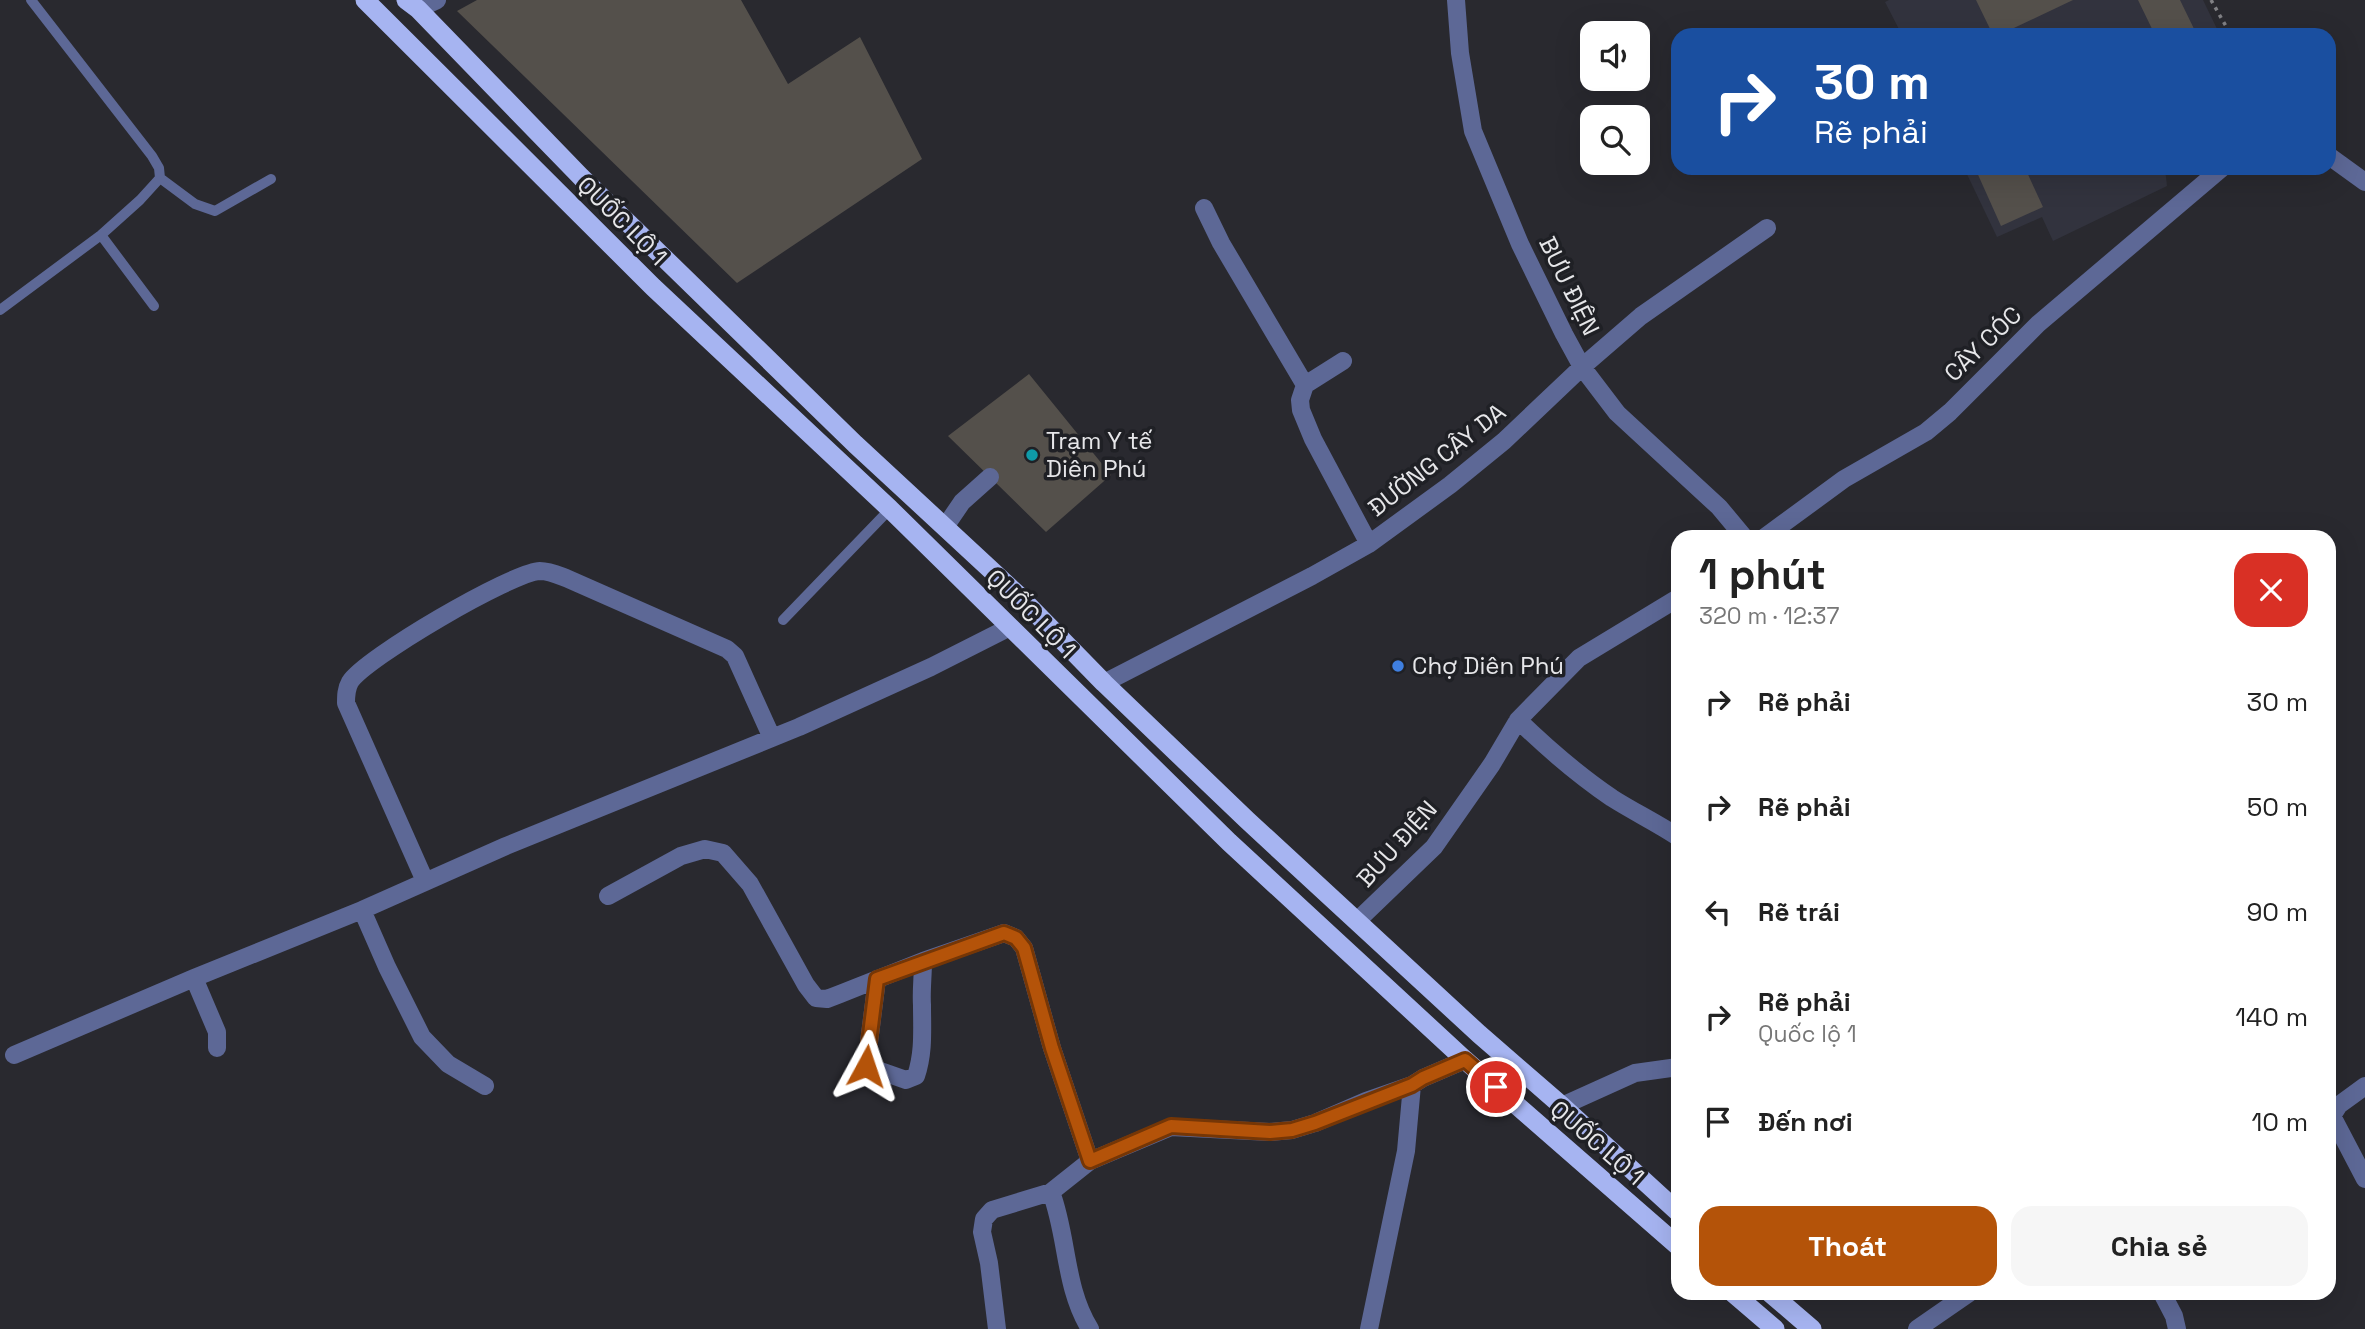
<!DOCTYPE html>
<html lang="vi">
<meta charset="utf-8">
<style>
body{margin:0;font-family:"Space Grotesk",sans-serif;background:#f6f6f6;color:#222;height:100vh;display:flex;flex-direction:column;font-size:26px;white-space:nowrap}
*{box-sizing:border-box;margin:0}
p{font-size:23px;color:#767676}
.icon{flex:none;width:38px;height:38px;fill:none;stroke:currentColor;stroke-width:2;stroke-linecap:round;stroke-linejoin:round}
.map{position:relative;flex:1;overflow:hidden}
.drawer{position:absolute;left:1671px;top:530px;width:665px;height:770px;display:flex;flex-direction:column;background:#fff;border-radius:21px;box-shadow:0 7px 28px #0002}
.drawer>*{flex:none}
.hud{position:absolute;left:1671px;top:28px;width:665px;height:147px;border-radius:21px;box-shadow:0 7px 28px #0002;background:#1a4fa0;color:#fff;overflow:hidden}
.fabs{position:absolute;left:1580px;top:21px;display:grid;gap:14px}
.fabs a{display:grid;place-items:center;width:70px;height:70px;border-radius:14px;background:#fff;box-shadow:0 7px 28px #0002;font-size:35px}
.pin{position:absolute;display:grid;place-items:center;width:60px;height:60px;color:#fff;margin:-30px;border:4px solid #fff;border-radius:50%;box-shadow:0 2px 7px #0007}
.me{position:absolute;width:77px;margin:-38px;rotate:5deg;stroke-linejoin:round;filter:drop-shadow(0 0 5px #0008)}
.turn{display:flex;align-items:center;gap:24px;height:147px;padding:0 28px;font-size:32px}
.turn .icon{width:91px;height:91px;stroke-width:2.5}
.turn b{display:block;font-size:49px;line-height:60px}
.round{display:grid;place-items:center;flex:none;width:74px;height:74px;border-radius:21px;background:#f6f6f6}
.summary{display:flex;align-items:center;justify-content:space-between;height:119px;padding:0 28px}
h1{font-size:42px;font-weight:800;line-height:52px}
.cta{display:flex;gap:14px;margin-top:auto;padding:14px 28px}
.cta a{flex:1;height:80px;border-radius:21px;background:#b45309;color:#fff;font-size:28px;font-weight:800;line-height:80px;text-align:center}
.cta a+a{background:#f6f6f6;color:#222}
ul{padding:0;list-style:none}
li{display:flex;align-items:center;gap:21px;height:105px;padding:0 28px}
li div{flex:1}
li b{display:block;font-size:26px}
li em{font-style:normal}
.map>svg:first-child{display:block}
.built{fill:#32333e}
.building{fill:#54504b}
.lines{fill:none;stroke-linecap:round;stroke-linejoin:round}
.path{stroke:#818185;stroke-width:3.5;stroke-dasharray:3.5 5;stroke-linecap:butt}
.service{stroke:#5d6896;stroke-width:10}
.minor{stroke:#5d6896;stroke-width:18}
.trunk{stroke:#a6b4f1;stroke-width:19}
.route-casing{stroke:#753606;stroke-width:18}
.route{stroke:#b45309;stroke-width:12}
.culture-dot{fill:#0f9aa8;stroke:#1f2025;stroke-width:2.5}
.shop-dot{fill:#3f7fe0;stroke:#1f2025;stroke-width:2.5}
.labels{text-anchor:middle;stroke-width:7;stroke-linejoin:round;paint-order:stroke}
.street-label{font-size:24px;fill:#e6e6e9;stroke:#1f2025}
.poi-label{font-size:24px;fill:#e6e6e9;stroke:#1f2025;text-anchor:start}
</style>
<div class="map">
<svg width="2365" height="1329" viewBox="0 0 2365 1329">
<rect width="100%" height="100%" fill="#29292f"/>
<path class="built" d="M1889,0H2203L2220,35H1902L1885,2Z
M1964,168H2165L2167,186L2053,241L2042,217L1997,237Z"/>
<path class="building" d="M477,0H741L788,84L860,37L922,159L737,283L457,11Z
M1976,0H2073L1999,35H1993Z
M2138,0H2180L2197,35H2155Z
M1975,168H2025L2043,207L2001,226Z
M1029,374L1111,475L1046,532L948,436Z"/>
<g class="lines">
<path class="path" d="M2211,0L2231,35"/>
<path class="service" d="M160,178L195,204L215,211L271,179
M101,235L154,306
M0,310L101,235L140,200L160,178L159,168L152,156L31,0
M783,620L890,509"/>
<path class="minor" d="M1456,0L1460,53L1473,131L1520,244L1564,334L1582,367L1617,413L1719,507L1744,537
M418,9L437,0
M2329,156L2365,182
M1204,208L1221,243L1305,385
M1343,361L1305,385L1300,400L1301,410L1313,439L1369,544
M945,527L962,502L990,477
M1765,537L1844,479L1926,432L1950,412L2038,324L2222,168
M1104,683L1312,576L1369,544L1450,485L1504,441L1582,367L1641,316L1767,228
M1518,720C1548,749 1578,775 1612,798C1634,812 1657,823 1678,837
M425,881L346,703C346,696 346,689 350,682C365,658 512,572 540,571C549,571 558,575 566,578L727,649L735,656L772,738
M608,896L681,856L705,849L723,853L750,884L806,985L816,998L827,999L840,994L923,961L1004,933L1016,938L1024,948L1052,1048L1090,1161
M362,910L387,967L422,1037L448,1064L485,1086
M1357,921L1434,847L1492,764L1518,720L1579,658L1678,598
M194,978L217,1032V1048
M877,979L866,1066L906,1080L916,1076C924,1052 922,1030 922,1005C921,991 923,976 923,961
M14,1055L194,978L362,910L506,846L799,727L931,667L1010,627
M2365,1086L2339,1105L2332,1116L2365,1179
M1562,1106L1635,1073L1678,1067
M1051,1192C1068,1237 1064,1287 1090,1329
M2162,1293L2174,1316L2177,1329
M997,1329L989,1263L982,1232L984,1219L992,1210L1051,1192L1090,1161L1171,1127L1270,1132L1292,1130L1315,1123L1366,1101L1412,1085
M1369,1329L1406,1151L1412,1085L1423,1078L1465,1060
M1917,1329L1969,1293"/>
<path class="trunk" d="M365,0L653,287L890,509L1229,842L1465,1060L1678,1246
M406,0L418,9L581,177L855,444L1017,594L1104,683L1247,820L1479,1034L1562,1106L1678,1212
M1733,1293L1775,1329
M1770,1293L1812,1329"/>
</g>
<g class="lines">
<g class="route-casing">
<path id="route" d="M866,1066L877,979L1004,933L1016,938L1024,948L1052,1048L1090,1161L1171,1126L1270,1132L1292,1130L1315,1123L1412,1085L1423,1078L1465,1060L1496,1087"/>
</g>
<use href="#route" class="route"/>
</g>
<circle class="culture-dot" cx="1032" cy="455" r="7"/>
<circle class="shop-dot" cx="1398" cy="666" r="7"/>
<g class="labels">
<g class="street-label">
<text transform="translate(622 221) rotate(45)" y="8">QUỐC LỘ 1</text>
<text transform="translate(1569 286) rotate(64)" y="8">BƯU ĐIỆN</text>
<text transform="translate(1983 344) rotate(-44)" y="8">CÂY CÓC</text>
<text transform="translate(1437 460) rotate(-38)" y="8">ĐƯỜNG CÂY DA</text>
<text transform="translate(1031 614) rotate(45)" y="8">QUỐC LỘ 1</text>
<text transform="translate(1397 844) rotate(-48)" y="8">BƯU ĐIỆN</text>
<text transform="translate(1597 1143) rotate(41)" y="8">QUỐC LỘ 1</text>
</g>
<g class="poi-label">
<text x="1046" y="449">Trạm Y tế<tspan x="1046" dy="28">Diên Phú</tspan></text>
<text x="1412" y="674">Chợ Diên Phú</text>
</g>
</g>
</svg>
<div class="fabs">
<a><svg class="icon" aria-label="sound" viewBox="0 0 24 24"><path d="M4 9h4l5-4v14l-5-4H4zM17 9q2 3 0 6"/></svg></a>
<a><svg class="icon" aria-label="search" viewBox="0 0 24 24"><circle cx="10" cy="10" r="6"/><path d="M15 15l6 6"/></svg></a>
</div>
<div class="pin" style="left:1496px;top:1087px;background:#d93025"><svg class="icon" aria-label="arrive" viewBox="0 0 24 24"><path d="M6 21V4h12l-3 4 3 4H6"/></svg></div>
<svg class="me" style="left:866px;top:1066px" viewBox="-20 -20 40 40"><path d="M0-17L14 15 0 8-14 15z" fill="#b45309" stroke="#fff" stroke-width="4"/></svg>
<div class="hud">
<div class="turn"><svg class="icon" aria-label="right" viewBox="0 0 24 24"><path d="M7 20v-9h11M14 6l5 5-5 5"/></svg><div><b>30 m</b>Rẽ phải</div></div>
</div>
<section class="drawer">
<div class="summary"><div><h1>1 phút</h1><p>320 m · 12:37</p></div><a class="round" style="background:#d93025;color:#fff"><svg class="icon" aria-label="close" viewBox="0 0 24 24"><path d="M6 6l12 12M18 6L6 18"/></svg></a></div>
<ul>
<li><svg class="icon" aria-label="right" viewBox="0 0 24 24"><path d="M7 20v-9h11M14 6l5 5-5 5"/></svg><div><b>Rẽ phải</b></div><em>30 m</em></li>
<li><svg class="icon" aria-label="right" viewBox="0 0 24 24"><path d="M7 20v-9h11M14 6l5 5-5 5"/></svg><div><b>Rẽ phải</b></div><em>50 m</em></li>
<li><svg class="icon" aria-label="left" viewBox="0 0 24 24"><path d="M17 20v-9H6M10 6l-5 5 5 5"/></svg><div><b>Rẽ trái</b></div><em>90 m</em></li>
<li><svg class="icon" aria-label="right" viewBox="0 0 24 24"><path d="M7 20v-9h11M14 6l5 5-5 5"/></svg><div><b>Rẽ phải</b><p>Quốc lộ 1</p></div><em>140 m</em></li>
<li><svg class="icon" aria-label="arrive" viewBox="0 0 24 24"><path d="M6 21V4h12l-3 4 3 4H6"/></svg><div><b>Đến nơi</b></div><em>10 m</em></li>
</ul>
<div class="cta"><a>Thoát</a><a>Chia sẻ</a></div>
</section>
</div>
